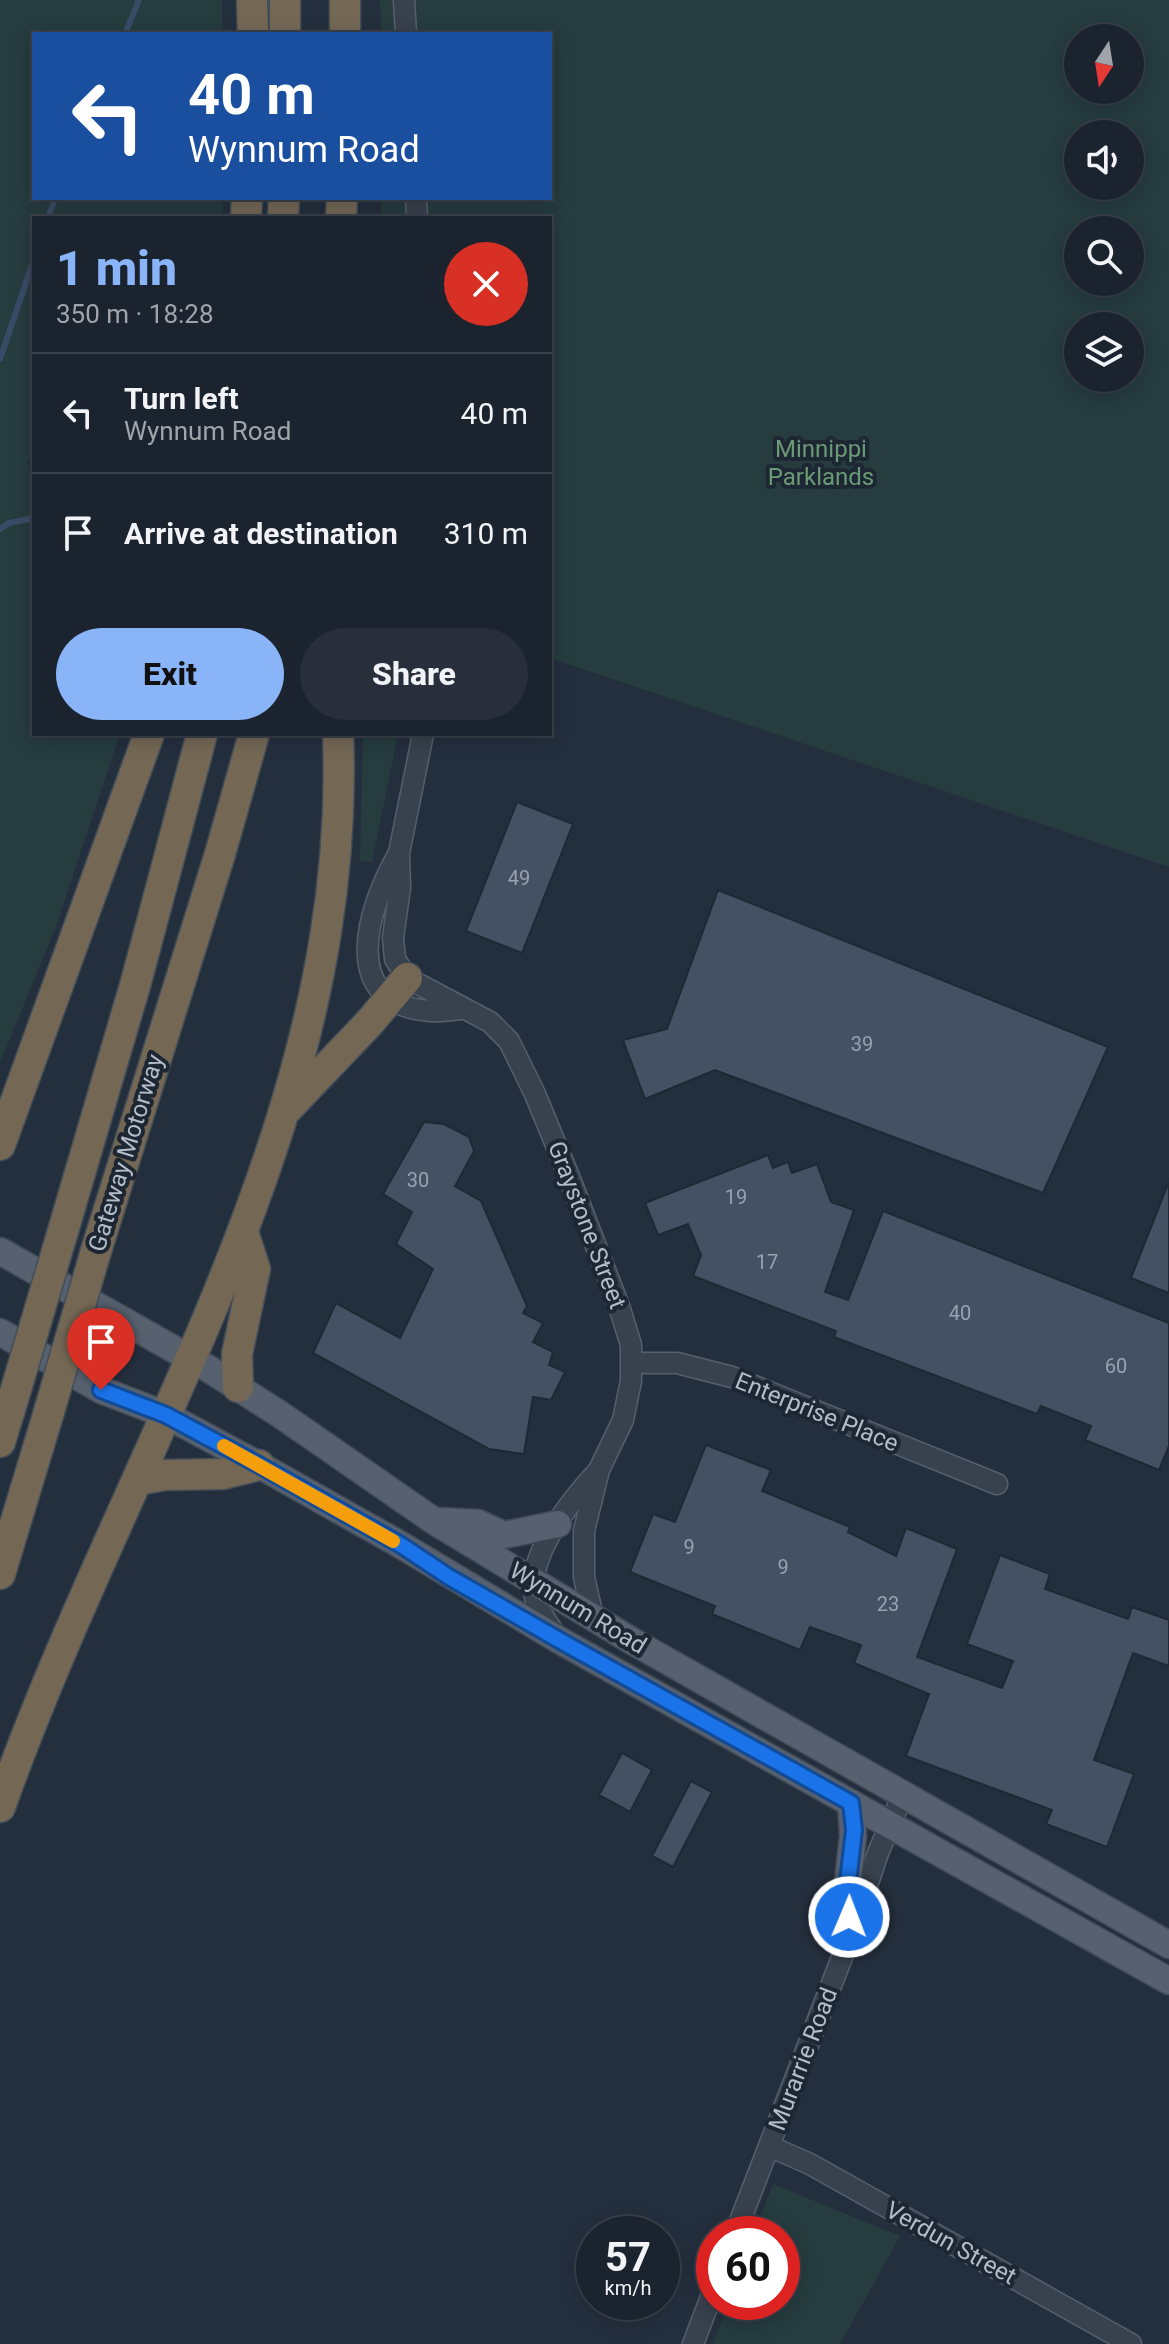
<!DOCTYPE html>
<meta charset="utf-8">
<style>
body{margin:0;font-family:Roboto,sans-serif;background:#282f3a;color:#f1f3f6;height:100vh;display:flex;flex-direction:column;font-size:30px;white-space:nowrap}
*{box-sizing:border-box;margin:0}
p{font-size:26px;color:#a0a4aa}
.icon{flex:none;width:44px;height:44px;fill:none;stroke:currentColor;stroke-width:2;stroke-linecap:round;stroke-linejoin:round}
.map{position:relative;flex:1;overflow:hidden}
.panel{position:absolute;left:32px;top:216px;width:520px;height:520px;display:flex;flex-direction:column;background:#1b232e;border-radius:0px;box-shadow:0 4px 20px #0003,0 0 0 2px #39404a}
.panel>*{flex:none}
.hud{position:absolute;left:32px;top:32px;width:520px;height:168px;border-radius:0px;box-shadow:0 4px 20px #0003,0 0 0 2px #39404a;background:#1a4fa0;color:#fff;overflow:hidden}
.needle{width:52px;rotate:192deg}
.controls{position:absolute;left:1064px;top:24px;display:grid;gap:16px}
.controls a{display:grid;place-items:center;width:80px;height:80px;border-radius:50%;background:#1b232e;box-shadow:0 4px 20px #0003,0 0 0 2px #39404a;font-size:40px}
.speed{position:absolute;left:576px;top:2216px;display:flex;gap:16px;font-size:40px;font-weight:700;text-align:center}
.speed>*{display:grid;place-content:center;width:104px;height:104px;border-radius:50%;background:#1b232e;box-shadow:0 4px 20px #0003,0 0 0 2px #39404a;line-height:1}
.speed small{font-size:20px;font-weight:400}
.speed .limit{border:12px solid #d22;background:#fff;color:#111}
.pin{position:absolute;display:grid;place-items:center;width:68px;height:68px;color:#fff;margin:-82px -34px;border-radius:50% 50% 50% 0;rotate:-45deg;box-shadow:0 0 8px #0007}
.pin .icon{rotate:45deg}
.me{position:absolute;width:88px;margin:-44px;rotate:1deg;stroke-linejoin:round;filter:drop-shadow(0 0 6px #0008)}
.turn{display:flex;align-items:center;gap:28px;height:168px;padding:0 24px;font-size:36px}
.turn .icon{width:104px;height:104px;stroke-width:2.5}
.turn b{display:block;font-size:56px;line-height:68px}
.round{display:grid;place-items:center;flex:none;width:84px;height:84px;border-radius:42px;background:#282f3a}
.headline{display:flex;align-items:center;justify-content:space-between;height:136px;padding:0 24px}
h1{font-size:48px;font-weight:800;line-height:60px;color:#8ab4f8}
.action{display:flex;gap:16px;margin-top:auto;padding:16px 24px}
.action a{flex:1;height:92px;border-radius:48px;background:#8ab4f8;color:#111;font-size:32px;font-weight:800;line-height:92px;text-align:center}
.action a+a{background:#282f3a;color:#f1f3f6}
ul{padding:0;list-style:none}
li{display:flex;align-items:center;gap:24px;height:120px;padding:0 24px;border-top:2px solid #39404a}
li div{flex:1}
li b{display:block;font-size:30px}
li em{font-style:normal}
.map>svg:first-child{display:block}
.green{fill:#263c3f;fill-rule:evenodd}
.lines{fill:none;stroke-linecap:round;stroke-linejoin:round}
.stream{stroke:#394c67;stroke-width:6}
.building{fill:#455162;stroke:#1f2835;stroke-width:2}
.minor-casing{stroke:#565f6c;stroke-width:23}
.major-casing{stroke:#414a57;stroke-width:29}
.highway-casing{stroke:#434c59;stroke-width:33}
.minor{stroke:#38414e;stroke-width:20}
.major{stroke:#56606e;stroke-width:26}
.highway{stroke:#746855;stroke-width:30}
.highway-bridge-casing{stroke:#434c59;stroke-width:33;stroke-linecap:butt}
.highway-bridge{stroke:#746855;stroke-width:30}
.route-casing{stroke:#114b97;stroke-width:20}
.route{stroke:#1a73e8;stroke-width:14}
.slow{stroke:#f59e0b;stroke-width:14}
.labels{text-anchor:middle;stroke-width:8;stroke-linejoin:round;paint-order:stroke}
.number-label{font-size:20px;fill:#98a1af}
.park-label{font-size:24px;fill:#6b9a76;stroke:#1d2633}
.street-label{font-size:24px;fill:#b4bcc9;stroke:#1d2633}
</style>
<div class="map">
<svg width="1169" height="2344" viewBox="0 0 1169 2344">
<rect width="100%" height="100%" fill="#242f3e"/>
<path class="green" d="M0,0H222L223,34H34V198H223V218H34V460L27,461L34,482V734H120L57,924L0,1063Z
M380,0H1169V867L550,658V218H381V198H550V34H382ZM1078,38H1130V90H1078ZM1078,134H1130V186H1078ZM1078,230H1130V282H1078ZM1078,326H1130V378H1078Z
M363,734H398L372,862L360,861Z
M773,2184L900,2236L840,2344H713L729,2302H782V2234H754Z"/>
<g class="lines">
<path class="stream" d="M125,34L139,0
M48,218L55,198
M0,359L34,259
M0,529L9,523L34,518"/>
</g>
<path class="building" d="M517,802L573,824L522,953L466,931Z
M718,890L1108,1047L1043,1193L715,1070L645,1099L623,1040L667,1029Z
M424,1122L444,1124L469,1137L474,1151L455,1186L481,1201L527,1306L523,1313L543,1323L533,1342L553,1352L549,1365L565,1372L551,1400L533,1397L524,1454L489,1449L313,1353L336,1303L400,1338L433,1269L396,1244L412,1212L383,1194Z
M768,1155L773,1168L788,1162L792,1173L817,1164L831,1202L854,1210L825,1292L848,1300L883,1211L1169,1323V1446L1159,1470L1085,1440L1091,1426L1041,1406L1037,1414L834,1337L836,1331L693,1276L701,1255L688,1224L658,1235L645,1203Z
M1168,1184H1169V1293L1131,1278Z
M706,1445L771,1470L762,1491L850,1527L848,1532L896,1556L906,1528L957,1549L917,1657L1002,1688L1013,1661L967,1644L1000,1555L1050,1574L1045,1589L1128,1619L1132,1607L1169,1620V1666L1133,1653L1094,1760L1134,1774L1107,1847L1046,1824L1052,1810L906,1756L929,1694L854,1663L861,1645L810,1627L800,1650L712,1614L715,1606L630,1572L653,1514L675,1522Z
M622,1753L652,1770L630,1812L599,1795Z
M691,1781L712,1792L673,1867L652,1856Z"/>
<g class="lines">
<g class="minor-casing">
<path id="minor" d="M404,0L406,34
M416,198L417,218
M423,734L399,853L400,888L393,938L395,959L407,978L490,1022L509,1041L535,1094L570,1179L619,1306L631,1345V1381L623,1420L599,1470L584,1531V1577L593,1617
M399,853C368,906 336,1004 430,1011C440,1012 451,1010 461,1009
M632,1363H677L732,1377L997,1484
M556,1636C549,1624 538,1612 535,1598C525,1556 572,1499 599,1470
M769,2146L810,2164L1131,2344
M735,2234L851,1934L878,1853L903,1794
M693,2344L714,2289"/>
</g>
<g class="major-casing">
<path id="major" d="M0,1251L209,1369L281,1415L434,1521L632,1641L1169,1945
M0,1332L101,1390L166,1415L259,1465L401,1545L559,1640L1169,1981
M438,1521L478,1523L504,1535L558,1524
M851,1803L853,1836L846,1899L851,1934"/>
</g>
<g class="highway-casing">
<path id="highway" d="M252,0L253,34
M285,0V34
M345,0V34
M246,218L247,198
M283,218L284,198
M341,218L342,198
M288,1108L370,1022L407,978
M0,1145L149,734
M63,1231L136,982L202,734
M96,1251L220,854L254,734
M238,1387L237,1354L255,1269L243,1232
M0,1442L14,1396
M137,1480L165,1475L223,1474L259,1465
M0,1574L48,1415
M0,1807C125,1453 354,1124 338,734"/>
</g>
<use href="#minor" class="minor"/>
<use href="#major" class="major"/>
<use href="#highway" class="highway"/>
<g class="highway-bridge-casing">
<path id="highway-bridge" d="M14,1396L63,1231
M48,1415L96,1251"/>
</g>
<use href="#highway-bridge" class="highway-bridge"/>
</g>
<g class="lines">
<g class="route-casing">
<path id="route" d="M101,1390L166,1415L259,1465L401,1545L449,1577L559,1640L851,1803L854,1830L846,1899L849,1917"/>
</g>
<use href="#route" class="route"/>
<path class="slow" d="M224,1446L393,1541"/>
</g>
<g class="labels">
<g class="number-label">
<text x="519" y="885">49</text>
<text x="862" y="1051">39</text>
<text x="418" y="1187">30</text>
<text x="736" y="1204">19</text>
<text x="767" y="1269">17</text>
<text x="960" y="1320">40</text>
<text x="1116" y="1373">60</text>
<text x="689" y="1554">9</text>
<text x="783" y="1574">9</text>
<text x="888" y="1611">23</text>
</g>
<g class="park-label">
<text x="821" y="457">Minnippi<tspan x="821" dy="28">Parklands</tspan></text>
</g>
<g class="street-label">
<text transform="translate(126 1153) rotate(-73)" y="8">Gateway Motorway</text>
<text transform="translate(587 1225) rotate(69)" y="8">Graystone Street</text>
<text transform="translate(817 1412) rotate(22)" y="8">Enterprise Place</text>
<text transform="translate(578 1608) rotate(31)" y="8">Wynnum Road</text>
<text transform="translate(803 2059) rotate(-69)" y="8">Murarrie Road</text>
<text transform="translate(951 2243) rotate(29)" y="8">Verdun Street</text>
</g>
</g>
</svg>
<div class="controls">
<a><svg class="needle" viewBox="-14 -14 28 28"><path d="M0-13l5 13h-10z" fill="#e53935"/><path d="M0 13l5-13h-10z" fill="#a0a4aa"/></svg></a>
<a><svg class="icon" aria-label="sound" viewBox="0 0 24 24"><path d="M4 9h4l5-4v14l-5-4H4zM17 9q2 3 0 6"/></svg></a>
<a><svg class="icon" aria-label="search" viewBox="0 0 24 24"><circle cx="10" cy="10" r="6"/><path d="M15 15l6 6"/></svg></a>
<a><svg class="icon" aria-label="layers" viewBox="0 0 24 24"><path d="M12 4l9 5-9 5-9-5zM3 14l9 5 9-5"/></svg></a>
</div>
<div class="speed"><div>57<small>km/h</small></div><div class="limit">60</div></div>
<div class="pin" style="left:101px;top:1390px;background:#d93025"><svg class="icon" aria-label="arrive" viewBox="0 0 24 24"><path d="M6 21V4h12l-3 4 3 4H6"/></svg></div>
<svg class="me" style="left:849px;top:1917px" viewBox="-20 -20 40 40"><circle r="17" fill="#1a73e8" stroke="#fff" stroke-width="3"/><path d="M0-11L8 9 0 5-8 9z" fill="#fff"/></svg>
<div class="hud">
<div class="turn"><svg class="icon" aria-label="left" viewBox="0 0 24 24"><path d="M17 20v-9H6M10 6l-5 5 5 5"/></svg><div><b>40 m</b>Wynnum Road</div></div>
</div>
<section class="panel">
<div class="headline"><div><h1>1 min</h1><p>350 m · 18:28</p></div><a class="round" style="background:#d93025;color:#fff"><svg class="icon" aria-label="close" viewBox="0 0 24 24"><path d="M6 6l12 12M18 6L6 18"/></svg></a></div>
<ul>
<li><svg class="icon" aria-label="left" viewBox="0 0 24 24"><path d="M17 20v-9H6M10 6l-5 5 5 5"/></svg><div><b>Turn left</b><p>Wynnum Road</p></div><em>40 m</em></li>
<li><svg class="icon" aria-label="arrive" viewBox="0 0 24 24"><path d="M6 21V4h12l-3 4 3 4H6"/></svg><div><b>Arrive at destination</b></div><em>310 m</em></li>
</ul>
<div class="action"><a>Exit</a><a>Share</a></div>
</section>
</div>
